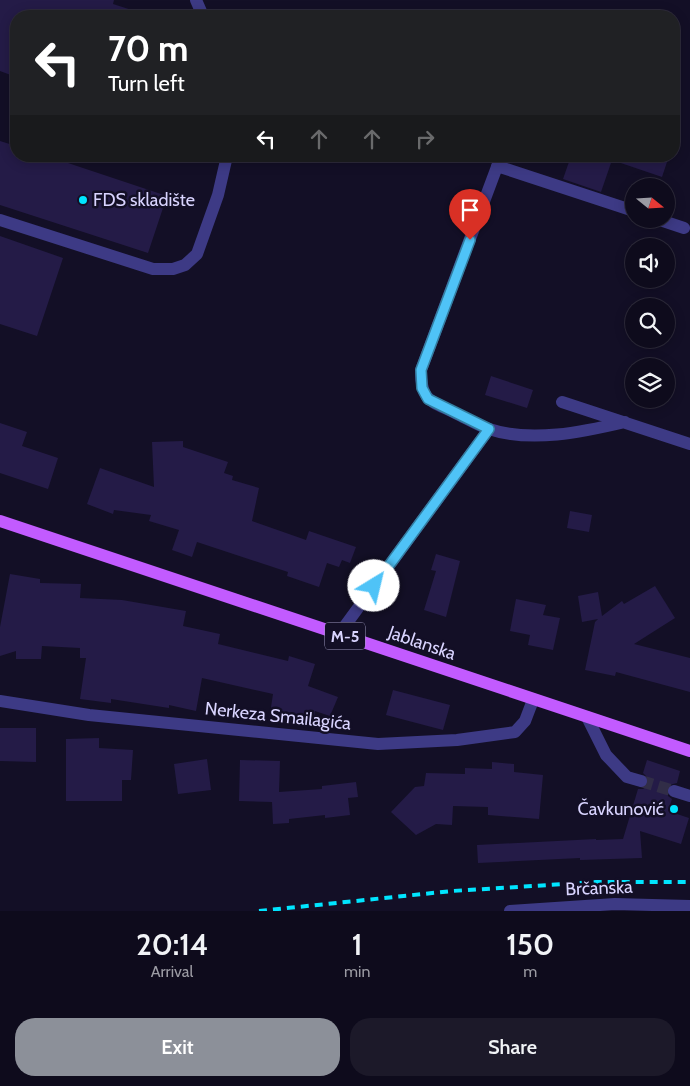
<!DOCTYPE html>
<meta charset="utf-8">
<style>
body{margin:0;font-family:Cabin,sans-serif;background:#1c1929;color:#f1f3f6;height:100vh;display:flex;flex-direction:column;font-size:19px;white-space:nowrap}
*{box-sizing:border-box;margin:0}
p{font-size:16px;color:#9b9ba3}
.icon{flex:none;width:28px;height:28px;fill:none;stroke:currentColor;stroke-width:2;stroke-linecap:round;stroke-linejoin:round}
.map{position:relative;height:911px;overflow:hidden}
.details{display:flex;flex-direction:column;background:#0e0b1c;flex:1}
.details>*{flex:none}
.banner{position:absolute;left:10px;top:10px;width:670px;height:152px;border-radius:20px;box-shadow:0 2px 12px #0003,0 0 0 1px #2e2b3b;background:#202124;color:#fff;overflow:hidden}
.needle{width:32px;rotate:108deg}
.buttons{position:absolute;left:625px;top:178px;display:grid;gap:10px}
.buttons a{display:grid;place-items:center;width:50px;height:50px;border-radius:50%;background:#0e0b1c;box-shadow:0 2px 12px #0003,0 0 0 1px #2e2b3b;font-size:25px}
.pin{position:absolute;display:grid;place-items:center;width:42px;height:42px;color:#fff;margin:-51px -21px;border-radius:50% 50% 50% 0;rotate:-45deg;box-shadow:0 0 5px #0007}
.pin .icon{rotate:45deg}
.me{position:absolute;width:55px;margin:-28px;rotate:36deg;stroke-linejoin:round;filter:drop-shadow(0 0 4px #0008)}
.turn{display:flex;align-items:center;gap:18px;height:105px;padding:0 15px;font-size:22px}
.turn .icon{width:65px;height:65px;stroke-width:2.5}
.turn b{display:block;font-size:35px;line-height:42px}
.lanes{display:flex;align-items:center;height:48px;padding:0 15px;background:#0003;justify-content:center;gap:25px;direction:ltr}
.lanes .off{opacity:.35}
.eta{display:flex;justify-content:space-evenly;align-items:center;height:85px;text-align:center}
.eta b{font-size:30px;font-weight:600;line-height:35px}
.cta{display:flex;gap:10px;margin-top:auto;padding:10px 15px}
.cta a{flex:1;height:58px;border-radius:20px;background:#8c9099;color:#fff;font-size:20px;font-weight:600;line-height:58px;text-align:center}
.cta a+a{background:#1c1929;color:#f1f3f6}
.map>svg:first-child{display:block}
.building{fill:#241b47}
.lines{fill:none;stroke-linecap:round;stroke-linejoin:round}
.minor-tunnel{stroke:#312d47;stroke-width:12;stroke-dasharray:12 6;stroke-linecap:butt}
.minor{stroke:#3d3a85;stroke-width:12}
.major{stroke:#c25bff;stroke-width:12}
.rail{stroke:#00e5ff;stroke-width:4;stroke-dasharray:8 6;stroke-linecap:butt}
.route-casing{stroke:#337fa1;stroke-width:12}
.route{stroke:#4fc3f7;stroke-width:9}
.poi-dot{fill:#00e5ff;stroke:#130f26;stroke-width:2}
.labels{text-anchor:middle;stroke-width:5;stroke-linejoin:round;paint-order:stroke}
.shield{fill:#130f26;stroke:#9e99be;stroke-width:1}
.shield-label{font-size:16px;font-weight:bold;fill:#d9d4ff}
.poi-label{font-size:18px;fill:#d9d4ff;stroke:#130f26;text-anchor:start}
.street-label{font-size:18px;fill:#d9d4ff;stroke:#130f26}
</style>
<div class="map">
<svg width="690" height="911" viewBox="0 0 690 911">
<rect width="100%" height="100%" fill="#130f26"/>
<path class="building" d="M0,0H114L113,4L141,13L140,16H16V77L0,71Z
M0,141L16,146V156H47L167,196L148,253L0,205Z
M571,156H669L662,177L612,160L601,192L563,179Z
M0,236L63,258L37,336L0,324Z
M491,376L533,390L527,408L485,395Z
M0,423L27,432L22,446L58,458L48,489L0,473Z
M183,441V447L228,462L224,473L233,476L232,480L259,488L252,521L306,540L309,531L356,547L350,563L342,560L339,567L327,563L319,587L287,576L288,572L197,542L192,557L172,550L179,530L149,521L151,515L114,510L113,514L87,504L100,468L154,487L152,442Z
M570,511L592,515L589,532L567,528Z
M436,554L460,561L446,617L424,610L436,571L431,570Z
M10,574L40,579V583L81,584L80,598L122,600L186,611L183,626L220,634L218,644L288,661L289,656L315,664L308,686L338,697L330,716L315,711L313,727L269,721L273,694L202,678L196,711L169,705V708L111,699V703L80,699L86,658H80V648L42,646L41,659H16V651L0,656V627Z
M655,586L675,618L634,644L690,658V692L616,672L615,676L585,670L595,622L598,619L582,622L578,596L598,592L602,616L622,601L624,604Z
M516,599L546,605L543,615L560,618L553,650L528,645L530,635L510,631Z
M393,690L450,705L443,730L386,715Z
M0,728H36V762L0,761Z
M99,738V748L133,750L131,780H122V801H66V739Z
M207,759L211,790L178,794L174,764Z
M240,760L280,761L279,792L322,789V786L356,782L358,797L348,798L350,815L325,818V815L289,819V823L273,824L272,802L239,801Z
M647,760L680,771L677,783L669,785L666,792L668,796L672,799L668,811L689,818L681,844L640,831L642,858L580,860V858L478,863L477,845L596,839V840L623,839L638,789H643L649,784V779L643,773Z
M492,762L514,764V772L543,775L539,819L488,815V807L453,806L452,825L436,824L416,835L391,812L415,787L424,786L426,773L465,774V768L492,769Z"/>
<g class="lines">
<path class="minor-tunnel" d="M641,781L674,791"/>
<path class="minor" d="M196,0L203,16
M501,156L421,370C421,401 429,400 455,413C466,418 477,425 489,429C531,443 583,432 625,422
M497,166L634,211
M657,219L684,228
M0,220L153,269H173L185,265L197,254L218,195L227,156
M562,402L690,444
M339,634L489,429
M0,701L89,715L378,744L457,740L515,732L525,721L533,700
M587,717L606,755L627,777L641,781
M674,791L690,796
M510,911L615,904L690,906"/>
<path class="major" d="M0,521L690,751"/>
<path class="rail" d="M259,911L452,891L596,882H690"/>
</g>
<g class="lines">
<g class="route-casing">
<path id="route" d="M374,586L489,429L428,399L422,388L421,370L470,240"/>
</g>
<use href="#route" class="route"/>
</g>
<g class="poi-dot">
<circle cx="83" cy="200" r="5"/>
<circle cx="674" cy="809" r="5"/>
</g>
<g class="labels">
<rect class="shield" x="325" y="622.5" width="40" height="27" rx="4"/>
<g class="shield-label">
<text x="345" y="642">M-5</text>
</g>
<g class="poi-label">
<text x="93" y="206">FDS skladište</text>
<text x="664" y="815" text-anchor="end">Čavkunović</text>
</g>
<g class="street-label">
<text transform="translate(422 643) rotate(19)" y="6">Jablanska</text>
<text transform="translate(278 716) rotate(6)" y="6">Nerkeza Smailagića</text>
<text transform="translate(599 888) rotate(-2)" y="6">Brčanska</text>
</g>
</g>
</svg>
<div class="buttons">
<a><svg class="needle" viewBox="-14 -14 28 28"><path d="M0-13l5 13h-10z" fill="#e53935"/><path d="M0 13l5-13h-10z" fill="#9b9ba3"/></svg></a>
<a><svg class="icon" aria-label="sound" viewBox="0 0 24 24"><path d="M4 9h4l5-4v14l-5-4H4zM17 9q2 3 0 6"/></svg></a>
<a><svg class="icon" aria-label="search" viewBox="0 0 24 24"><circle cx="10" cy="10" r="6"/><path d="M15 15l6 6"/></svg></a>
<a><svg class="icon" aria-label="layers" viewBox="0 0 24 24"><path d="M12 4l9 5-9 5-9-5zM3 14l9 5 9-5"/></svg></a>
</div>
<div class="pin" style="left:470px;top:240px;background:#d93025"><svg class="icon" aria-label="arrive" viewBox="0 0 24 24"><path d="M6 21V4h12l-3 4 3 4H6"/></svg></div>
<svg class="me" style="left:374px;top:586px" viewBox="-20 -20 40 40"><circle r="19" fill="#fff"/><path d="M0-13L10 11 0 6-10 11z" fill="#4fc3f7"/></svg>
<div class="banner">
<div class="turn"><svg class="icon" aria-label="left" viewBox="0 0 24 24"><path d="M17 20v-9H6M10 6l-5 5 5 5"/></svg><div><b>70 m</b>Turn left</div></div>
<div class="lanes"><svg class="icon" aria-label="left" viewBox="0 0 24 24"><path d="M17 20v-9H6M10 6l-5 5 5 5"/></svg><svg class="icon off" aria-label="ahead" viewBox="0 0 24 24"><path d="M12 20V5M6 11l6-6 6 6"/></svg><svg class="icon off" aria-label="ahead" viewBox="0 0 24 24"><path d="M12 20V5M6 11l6-6 6 6"/></svg><svg class="icon off" aria-label="right" viewBox="0 0 24 24"><path d="M7 20v-9h11M14 6l5 5-5 5"/></svg></div>
</div>
</div>
<section class="details">
<div class="eta">
<div><b>20:14</b><p>Arrival</p></div>
<div><b>1</b><p>min</p></div>
<div><b>150</b><p>m</p></div>
</div>
<div class="cta"><a>Exit</a><a>Share</a></div>
</section>
